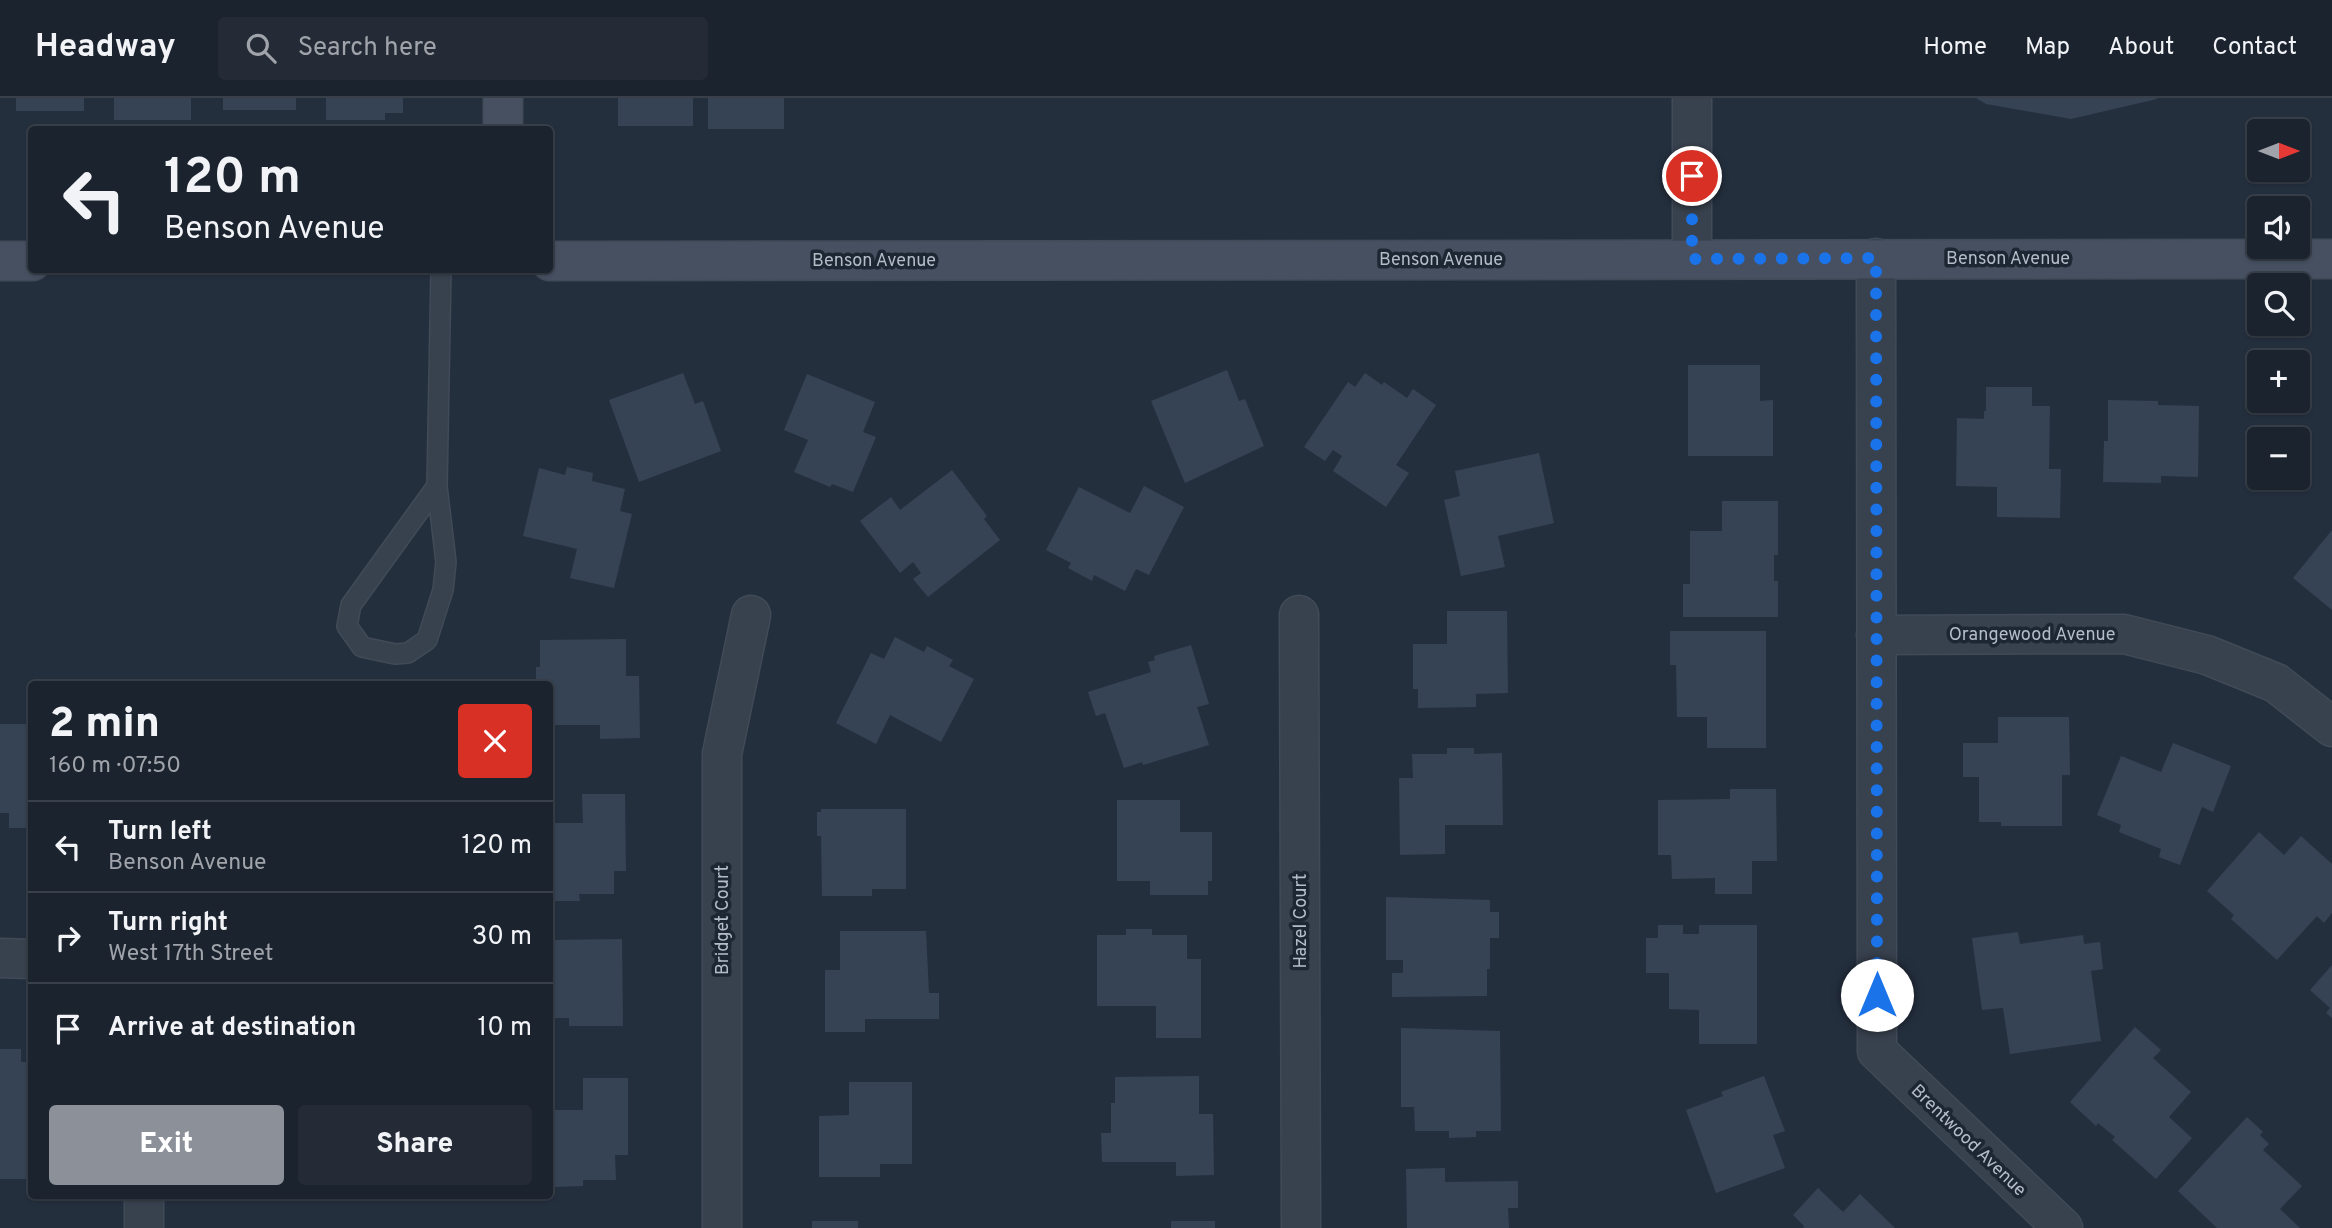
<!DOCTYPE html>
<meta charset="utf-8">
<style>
body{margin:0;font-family:Overpass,sans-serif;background:#242b36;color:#f1f3f6;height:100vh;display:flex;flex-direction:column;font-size:26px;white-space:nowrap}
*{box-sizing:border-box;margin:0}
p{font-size:23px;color:#a0a4aa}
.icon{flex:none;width:38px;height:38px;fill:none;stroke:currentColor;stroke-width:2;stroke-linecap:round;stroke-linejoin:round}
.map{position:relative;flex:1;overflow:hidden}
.sheet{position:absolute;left:28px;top:583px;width:525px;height:518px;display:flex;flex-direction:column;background:#1b232e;border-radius:7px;box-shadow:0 2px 5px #0004,0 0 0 2px #39404a}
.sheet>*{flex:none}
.banner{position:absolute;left:28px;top:28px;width:525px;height:147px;border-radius:7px;box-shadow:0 2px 5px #0004,0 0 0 2px #39404a;background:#1b232e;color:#f1f3f6;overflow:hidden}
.needle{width:46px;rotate:90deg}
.fabs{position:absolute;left:2247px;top:21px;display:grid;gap:14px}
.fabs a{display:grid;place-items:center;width:63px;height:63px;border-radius:7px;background:#1b232e;box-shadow:0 2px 5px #0004,0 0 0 2px #39404a;font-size:35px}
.pin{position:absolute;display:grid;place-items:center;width:60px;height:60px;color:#fff;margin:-30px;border:4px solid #fff;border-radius:50%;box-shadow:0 2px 7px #0007}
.me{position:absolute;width:77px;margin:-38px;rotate:0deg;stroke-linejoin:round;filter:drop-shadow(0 0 5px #0008)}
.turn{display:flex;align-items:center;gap:24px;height:147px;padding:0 21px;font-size:32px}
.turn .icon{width:91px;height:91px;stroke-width:2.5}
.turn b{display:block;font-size:49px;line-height:60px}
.round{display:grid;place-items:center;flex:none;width:74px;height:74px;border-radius:7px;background:#242b36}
.overview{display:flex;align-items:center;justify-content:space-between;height:119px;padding:0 21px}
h1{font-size:42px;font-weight:800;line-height:52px}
.button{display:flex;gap:14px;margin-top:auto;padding:14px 21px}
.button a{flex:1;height:80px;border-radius:7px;background:#8c9099;color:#fff;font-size:28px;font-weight:800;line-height:80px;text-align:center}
.button a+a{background:#242b36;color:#f1f3f6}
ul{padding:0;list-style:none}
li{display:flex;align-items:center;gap:21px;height:91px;padding:0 21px;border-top:2px solid #39404a}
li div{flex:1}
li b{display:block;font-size:26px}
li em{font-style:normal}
header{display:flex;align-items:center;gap:42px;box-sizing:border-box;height:98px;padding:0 35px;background:#1b232e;border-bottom:2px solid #39404a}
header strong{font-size:33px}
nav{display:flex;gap:38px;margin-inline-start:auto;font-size:24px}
.search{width:490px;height:63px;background:#242b36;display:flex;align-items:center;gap:18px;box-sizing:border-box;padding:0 24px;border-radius:7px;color:#a0a4aa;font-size:26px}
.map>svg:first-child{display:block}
.building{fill:#364354}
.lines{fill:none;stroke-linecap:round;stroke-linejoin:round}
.lane-casing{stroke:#414a57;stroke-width:22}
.street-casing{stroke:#414a57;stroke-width:41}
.secondary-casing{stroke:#414a57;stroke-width:41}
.lane{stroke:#38414e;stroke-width:19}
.street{stroke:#38414e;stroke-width:38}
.secondary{stroke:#465061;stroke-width:38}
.route{stroke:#1a73e8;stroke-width:12;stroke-dasharray:0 21.6}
.labels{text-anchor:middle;stroke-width:7;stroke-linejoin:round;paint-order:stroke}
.street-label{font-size:18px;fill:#b4bcc9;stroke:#1d2633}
</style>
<header>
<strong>Headway</strong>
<div class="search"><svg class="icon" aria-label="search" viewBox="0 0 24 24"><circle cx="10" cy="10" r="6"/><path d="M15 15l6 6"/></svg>Search here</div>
<nav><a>Home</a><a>Map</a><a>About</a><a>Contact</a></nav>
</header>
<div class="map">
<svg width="2332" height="1130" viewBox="0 0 2332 1130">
<rect width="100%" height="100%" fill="#242f3e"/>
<path class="building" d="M16,0H84V13H16Z
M114,0H191V22H114Z
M223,0H296V12H223Z
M326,0H403V15H385V22H326Z
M618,0H693V28H618Z
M708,0H784V31H708Z
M1976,0H2156L2157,1L2071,21L1986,6Z
M1688,267H1760V303L1773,302V358H1688Z
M1227,272L1239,303L1245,301L1264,348L1185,385L1151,303Z
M683,275L695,306L703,303L721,353L639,384L609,302Z
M1365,275L1382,287L1384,284L1407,300L1413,291L1436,307L1396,367L1409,375L1386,409L1333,373L1342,358L1333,352L1325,363L1304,349L1348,284L1355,289Z
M807,276L875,304L863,334L876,339L853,394L832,386L830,389L794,374L808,342L784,332Z
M1986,289H2032V308H2050L2049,371H2061L2060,420L1997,419V389L1956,388L1957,320L1984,321V313H1986Z
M2108,302L2158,303V307L2199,308L2198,379L2161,378V385L2103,384L2104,343H2108Z
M1539,355L1554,425L1498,438L1505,469L1461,478L1444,402L1460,398L1455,373Z
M567,369L593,375L592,383L625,391L620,413L632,416L614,490L570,480L577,451L523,438L539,370L565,377Z
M952,372L987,418L984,421L1000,442L928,499L913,481L921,475L913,464L900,475L860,423L891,399L900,412Z
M1144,388L1184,409L1149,477L1136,471L1125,493L1094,477L1092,483L1068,470L1071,465L1046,452L1079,389L1130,415Z
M1722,403H1778V457H1774V483H1778V519H1683V486H1690V433H1722Z
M2332,432V512L2293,480Z
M1447,513H1507L1508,595L1476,596V609L1418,610V591H1413V546H1447Z
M1670,533H1766V650H1707V619H1677L1676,567H1670Z
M895,539L924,554L927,548L953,562L949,568L974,581L941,644L890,617L876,646L836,625L871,555L884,561Z
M626,541V578H639L640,640L600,641V627H550V586H536V569H540V542Z
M1191,547L1209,606L1197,609L1209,647L1143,667L1142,664L1124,670L1105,615L1096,618L1088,594L1151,574L1148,564L1155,562L1154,558Z
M1998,619H2069L2070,677H2062V728H2001V724H1979V679H1963V645H1998Z
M0,626H32V730H9V715H0Z
M2173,645L2231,668L2213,714L2202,709L2180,767L2159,759L2161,751L2119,734L2121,727L2097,717L2121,658L2161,674Z
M1447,650H1474V656L1502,655L1503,727H1445V756L1400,757L1399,680H1413L1412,656H1447Z
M1730,691H1776L1777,763H1752V796H1715V780L1672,781L1671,757H1658V702L1730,701Z
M582,696H625L626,773H614V796H579L580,803H555V797H550V725H583Z
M1117,702H1180V734H1212V783H1208V797H1150V783H1117Z
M821,711H906V791H872V798H822L821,738H817V714H821Z
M2259,734L2284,757L2301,738L2332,766V815L2324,825L2317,818L2277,862L2231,821L2234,817L2207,793Z
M1386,799L1490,802V814H1499V840H1490V871H1487V898L1392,899V875H1403V862H1386Z
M1658,827H1683V836H1699V827H1757V946H1699V912L1669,911V875H1646V840H1658Z
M1126,831H1152V837H1187V861H1201V940H1156V908H1097V837H1126Z
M840,833H926L929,895H939V921H865V934H825V872H840Z
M2018,834L2020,846L2083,837L2084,846L2100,844L2103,871L2091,873L2101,943L2010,956L2003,910L1982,912L1972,840Z
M622,841L623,928H569V920H550V842Z
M2332,867V920L2326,915L2330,910L2310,892Z
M2135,929L2161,952L2153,960L2191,994L2169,1019L2192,1040L2156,1081L2112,1042L2115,1039L2098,1025L2096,1028L2070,1004Z
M1401,930L1500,933L1501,1033H1476V1039L1449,1040V1033H1415L1414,1009H1401Z
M0,951H21V964H32V1081H0Z
M1199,978V1016H1213L1214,1077L1176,1078V1064H1102L1101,1035H1111V1005H1115V979Z
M1764,978L1785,1033L1773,1037L1785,1070L1716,1095L1686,1012L1723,998L1721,994Z
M583,980H628V1057H615L616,1082H583V1088L555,1089V1083H550V1012H583Z
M849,984H912V1066H880V1079H819V1018L849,1017Z
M2247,1019L2263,1034L2260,1037L2269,1046L2263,1052L2302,1088L2280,1111L2300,1130H2217L2178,1093Z
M1445,1070V1084L1518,1083V1110H1508L1509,1130H1407L1406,1071Z
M1818,1090L1843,1114L1860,1096L1895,1130H1803L1804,1128L1793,1117Z
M812,1123H858V1130H812Z
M1171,1123H1215V1130H1171Z"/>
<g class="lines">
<g class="lane-casing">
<path id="lane" d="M437,388L351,507L347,528L362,549L395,556L408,555L427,542L443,492L446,464L437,388L441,172"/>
</g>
<g class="street-casing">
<path id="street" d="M1692,0V161
M1876,160L1877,953L2063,1130
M1299,517L1301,1130
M1876,537L2124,536L2207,557L2276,585L2332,629
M0,860L32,861
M144,1130V1097
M722,1130V656L751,517"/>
</g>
<g class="secondary-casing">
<path id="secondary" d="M503,0V32
M0,163H32
M550,163L2332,161"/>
</g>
<use href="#lane" class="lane"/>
<use href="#street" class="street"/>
<use href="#secondary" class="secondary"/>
</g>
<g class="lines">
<path class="route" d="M1692,78V161L1876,160L1877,897"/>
</g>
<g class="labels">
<g class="street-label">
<text x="2008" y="166">Benson Avenue</text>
<text x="1441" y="167">Benson Avenue</text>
<text x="874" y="168">Benson Avenue</text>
<text x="2032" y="542">Orangewood Avenue</text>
<text transform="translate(722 822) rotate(-90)" y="6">Bridget Court</text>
<text transform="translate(1300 823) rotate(-90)" y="6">Hazel Court</text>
<text transform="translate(1969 1042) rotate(44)" y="6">Brentwood Avenue</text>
</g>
</g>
</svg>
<div class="fabs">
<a><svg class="needle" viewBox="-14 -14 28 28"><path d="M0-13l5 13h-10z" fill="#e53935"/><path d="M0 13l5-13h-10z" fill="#a0a4aa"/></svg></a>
<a><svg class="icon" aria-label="sound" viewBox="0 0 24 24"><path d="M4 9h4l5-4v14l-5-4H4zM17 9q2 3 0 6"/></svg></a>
<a><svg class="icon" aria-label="search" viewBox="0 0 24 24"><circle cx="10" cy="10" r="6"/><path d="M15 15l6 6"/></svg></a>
<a>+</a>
<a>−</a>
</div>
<div class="pin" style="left:1692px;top:78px;background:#d93025"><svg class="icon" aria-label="arrive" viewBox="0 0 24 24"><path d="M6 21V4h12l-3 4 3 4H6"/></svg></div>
<svg class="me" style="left:1877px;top:897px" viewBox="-20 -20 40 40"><circle r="19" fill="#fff"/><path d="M0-13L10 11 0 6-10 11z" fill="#1a73e8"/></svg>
<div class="banner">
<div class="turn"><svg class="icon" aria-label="left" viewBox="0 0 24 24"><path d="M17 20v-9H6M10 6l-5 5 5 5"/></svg><div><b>120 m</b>Benson Avenue</div></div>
</div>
<section class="sheet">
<div class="overview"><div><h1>2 min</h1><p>160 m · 07:50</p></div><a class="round" style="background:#d93025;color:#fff"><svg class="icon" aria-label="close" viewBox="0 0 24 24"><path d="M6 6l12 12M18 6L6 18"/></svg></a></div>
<ul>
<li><svg class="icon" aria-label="left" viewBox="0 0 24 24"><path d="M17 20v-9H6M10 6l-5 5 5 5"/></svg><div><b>Turn left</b><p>Benson Avenue</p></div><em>120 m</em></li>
<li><svg class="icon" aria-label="right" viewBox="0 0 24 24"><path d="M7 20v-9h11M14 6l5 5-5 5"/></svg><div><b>Turn right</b><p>West 17th Street</p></div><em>30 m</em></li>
<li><svg class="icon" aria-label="arrive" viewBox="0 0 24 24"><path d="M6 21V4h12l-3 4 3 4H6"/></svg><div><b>Arrive at destination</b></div><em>10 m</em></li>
</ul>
<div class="button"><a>Exit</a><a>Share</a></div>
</section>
</div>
